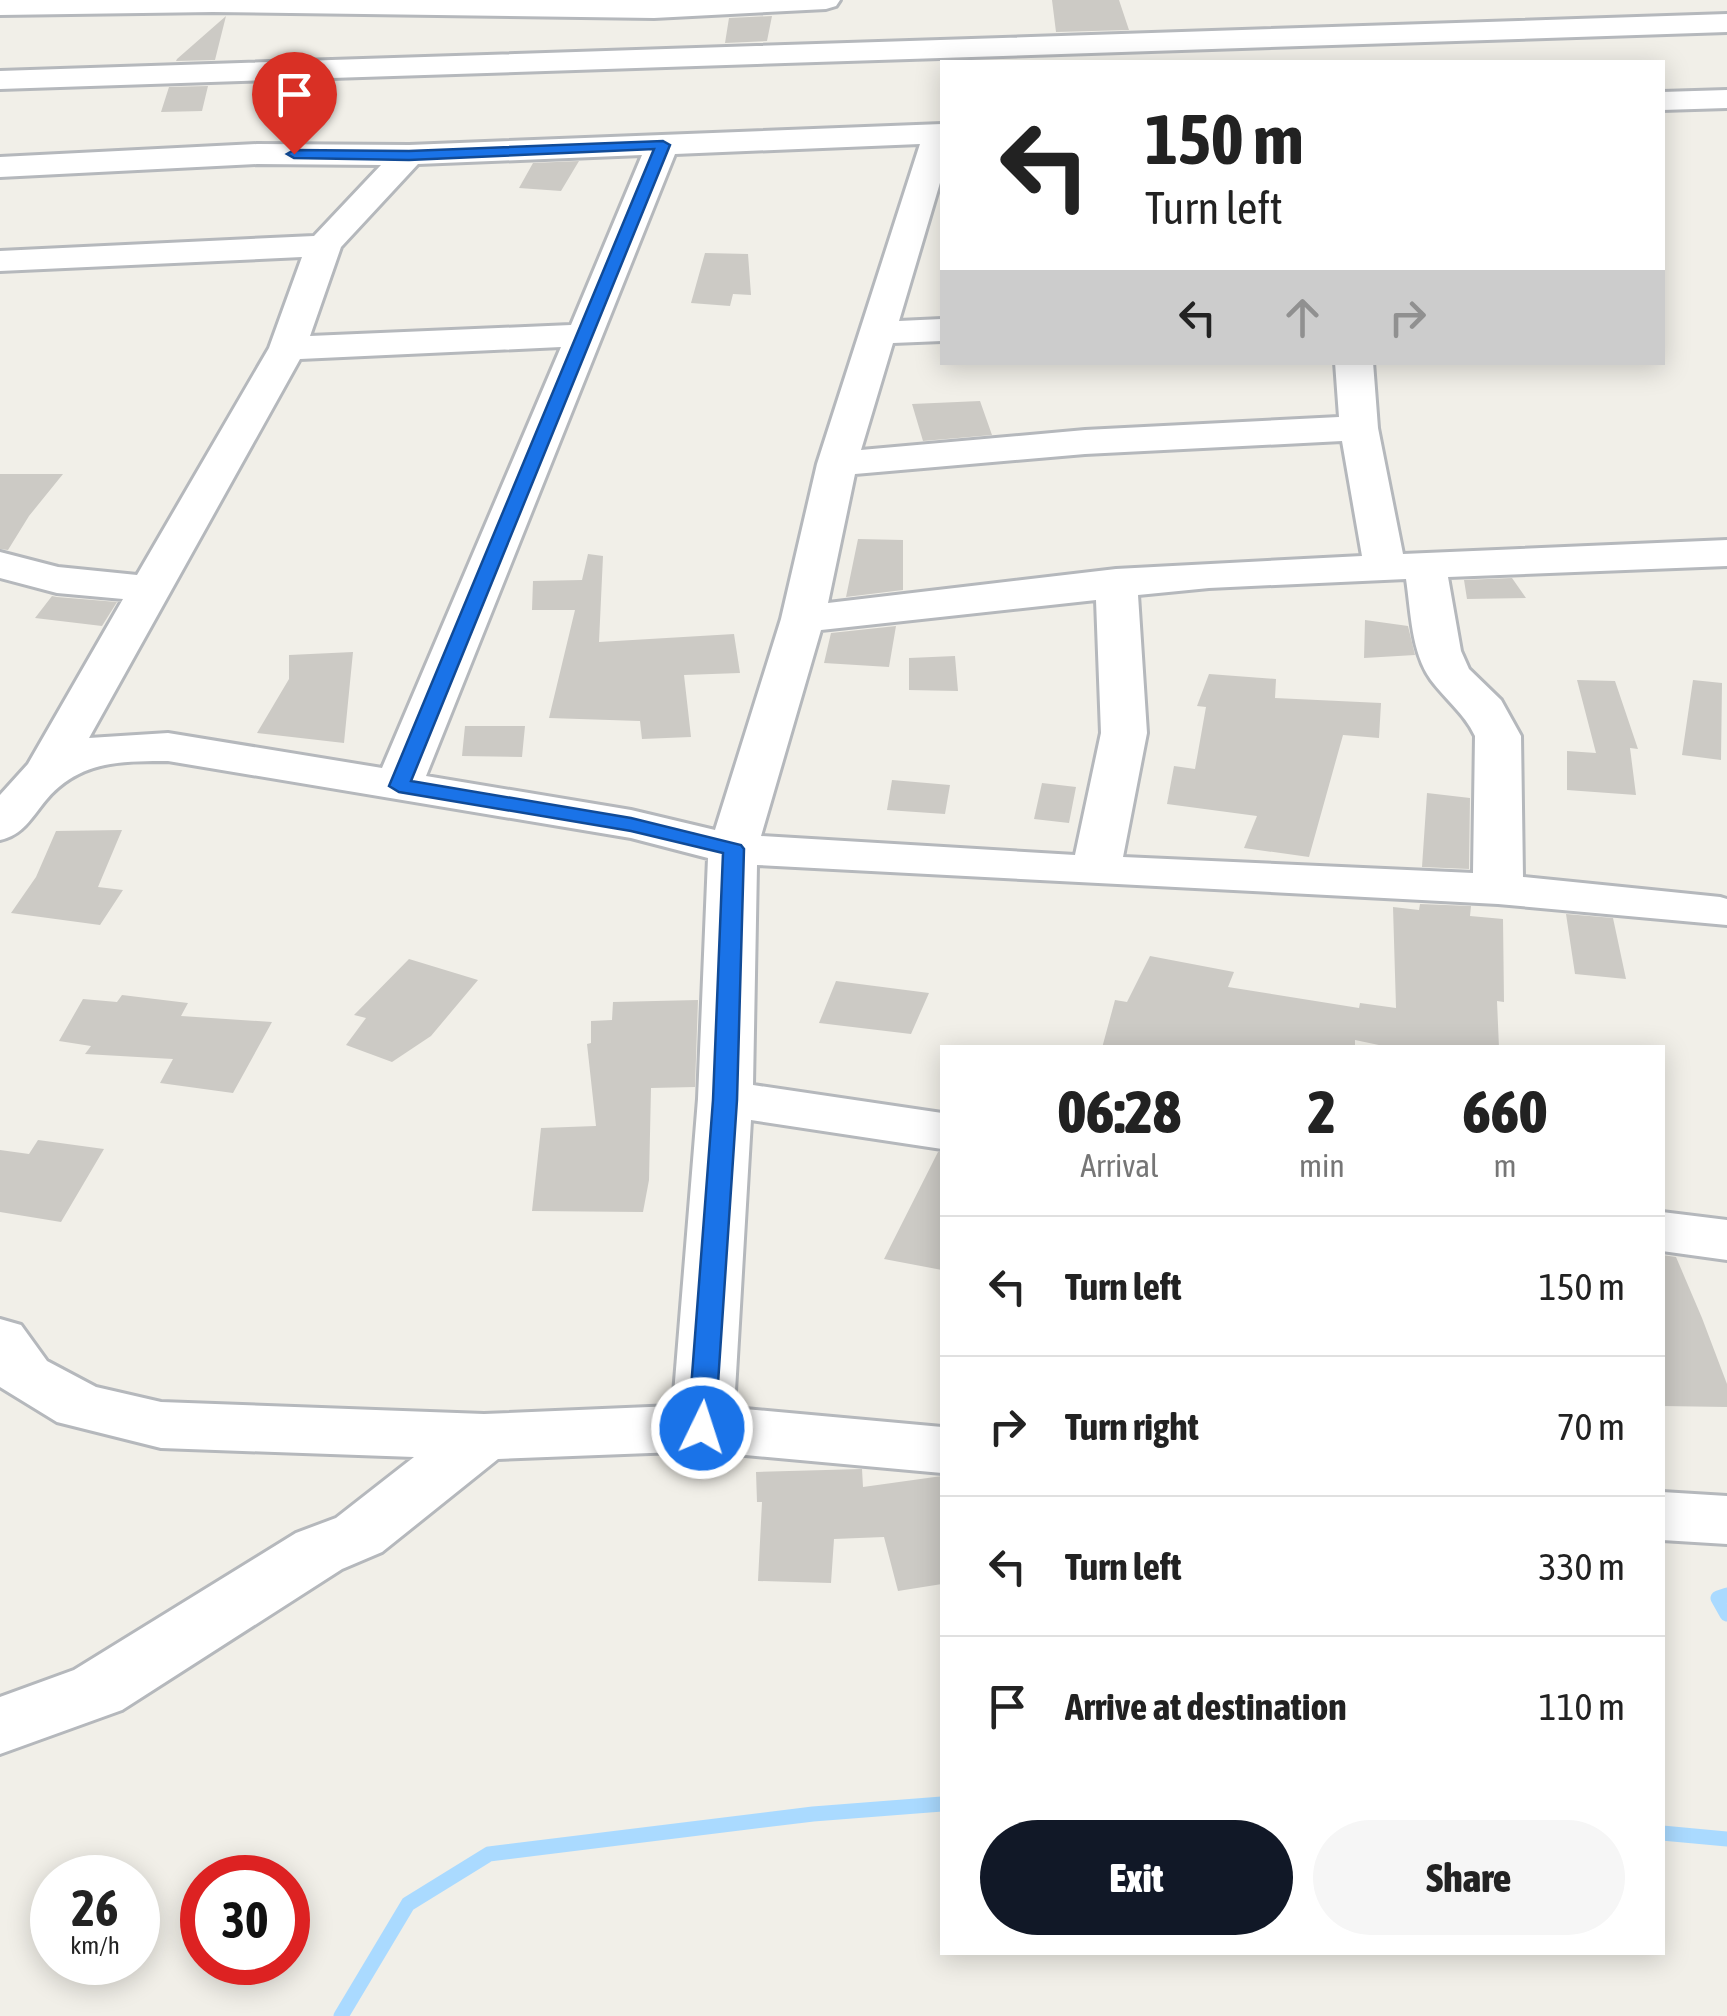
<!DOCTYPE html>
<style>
body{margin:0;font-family:"Asap Condensed",sans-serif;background:#f6f6f6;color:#222;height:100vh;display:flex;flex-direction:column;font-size:38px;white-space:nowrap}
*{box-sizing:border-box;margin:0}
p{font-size:32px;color:#767676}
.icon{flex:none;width:55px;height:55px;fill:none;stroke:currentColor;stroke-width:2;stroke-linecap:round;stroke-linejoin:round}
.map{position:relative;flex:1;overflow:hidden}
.details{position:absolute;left:940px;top:1045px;width:725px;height:910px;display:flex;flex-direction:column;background:#fff;border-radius:0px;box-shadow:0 5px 25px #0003}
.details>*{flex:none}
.top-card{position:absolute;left:940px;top:60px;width:725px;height:305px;border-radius:0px;box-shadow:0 5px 25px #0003;background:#fff;color:#222;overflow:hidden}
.speed{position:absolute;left:30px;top:1855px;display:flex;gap:20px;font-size:50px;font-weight:700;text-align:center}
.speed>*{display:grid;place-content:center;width:130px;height:130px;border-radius:50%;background:#fff;box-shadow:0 5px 25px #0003;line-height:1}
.speed small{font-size:25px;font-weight:400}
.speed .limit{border:15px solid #d22;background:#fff;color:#111}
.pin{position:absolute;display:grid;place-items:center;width:85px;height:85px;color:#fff;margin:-102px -42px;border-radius:50% 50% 50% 0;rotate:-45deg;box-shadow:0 0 10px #0007}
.pin .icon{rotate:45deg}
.me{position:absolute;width:110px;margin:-55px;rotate:4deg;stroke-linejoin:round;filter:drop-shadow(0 0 8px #0008)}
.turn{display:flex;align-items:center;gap:35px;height:210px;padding:0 40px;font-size:45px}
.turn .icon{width:130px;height:130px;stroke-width:2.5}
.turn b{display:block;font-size:70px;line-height:85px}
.lanes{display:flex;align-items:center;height:95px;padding:0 40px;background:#0003;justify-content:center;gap:50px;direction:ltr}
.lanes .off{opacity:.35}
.eta{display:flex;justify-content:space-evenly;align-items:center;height:170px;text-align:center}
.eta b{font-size:60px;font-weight:800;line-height:70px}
.cta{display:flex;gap:20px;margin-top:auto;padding:20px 40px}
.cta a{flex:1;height:115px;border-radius:60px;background:#111827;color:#fff;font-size:40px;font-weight:800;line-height:115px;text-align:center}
.cta a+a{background:#f6f6f6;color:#222}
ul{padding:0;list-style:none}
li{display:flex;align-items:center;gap:30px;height:140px;padding:0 40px;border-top:2px solid #e0e0e0}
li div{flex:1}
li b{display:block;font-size:38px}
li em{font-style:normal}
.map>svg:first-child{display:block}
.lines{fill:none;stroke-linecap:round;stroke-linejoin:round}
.stream{stroke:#aadaff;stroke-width:15}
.building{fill:#cccac5}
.minor-casing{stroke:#b5b8bc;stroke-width:6}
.minor{fill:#fff;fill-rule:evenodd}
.route{fill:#1a73e8;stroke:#114b97;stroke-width:2.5}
</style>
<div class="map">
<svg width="1727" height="2016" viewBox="0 0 1727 2016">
<rect width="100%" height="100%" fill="#f1efe8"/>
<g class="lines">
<path class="stream" d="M1727,1595L1718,1598L1727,1614
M1662,1833L1727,1839
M341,2016L408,1904L489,1854L813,1814L942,1804"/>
</g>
<path class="building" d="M1052,0H1119L1129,30L1056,32Z
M226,16L215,60L176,61L177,59Z
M772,16L767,41L725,43L729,18Z
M208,86L202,111L161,112L169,87Z
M579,161L561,191L519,188L533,163Z
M705,253L748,254L751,295L733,294L730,306L691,303Z
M980,401L992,435L923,441L912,404Z
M0,474H63L29,516L8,550L0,549Z
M858,539L903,540V590L846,597Z
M588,554L603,556L599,642L734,634L740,673L684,675L691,737L642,739L640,721L549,718L575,610H532L533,581L582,580Z
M1512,578L1526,598L1467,599L1464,580Z
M52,596L57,597L117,602L102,626L35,618Z
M1365,620L1408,626L1415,655L1364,658Z
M896,626L889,667L824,663L831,633Z
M353,652L344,743L257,733L289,679V655Z
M955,656L958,691L909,690V658Z
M1209,674L1276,679L1275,698L1381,703L1379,738L1343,735L1309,857L1244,848L1257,816L1167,804L1174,766L1195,769L1206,707L1197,706Z
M1577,680L1615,681L1638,749L1630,748L1636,795L1567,790V751L1596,753Z
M1693,680L1722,683L1721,760L1682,755Z
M465,726H525L522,757L462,756Z
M892,780L950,785L945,814L887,810Z
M1042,783L1076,787L1069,823L1034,819Z
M1427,793L1470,798L1469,869L1422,867Z
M122,830L98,887L123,890L100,925L11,913L36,877L56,831Z
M1420,904L1471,906L1470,916L1503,919L1504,1002L1497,1001L1499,1048H1393L1355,1040V1048H1102L1115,1000L1127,1002L1150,956L1234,972L1228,987L1359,1008L1360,1003L1396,1008L1393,907L1419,910Z
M1566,914L1613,918L1626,979L1575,974Z
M409,959L478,980L431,1036L392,1062L346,1045L366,1018L354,1015Z
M836,981L929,993L911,1034L819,1023Z
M122,995L188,1003L181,1016L272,1022L233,1093L160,1083L173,1059L85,1054L91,1046L59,1041L83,999L117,1002Z
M698,1000L695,1087L651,1088L649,1180L643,1212L532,1211L541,1128L596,1126L587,1044L591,1043V1021L612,1020L613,1002Z
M38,1140L104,1149L61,1222L0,1212V1150L29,1154Z
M938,1152H942V1270L884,1259Z
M1662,1255L1676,1257L1702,1318L1727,1384V1407L1662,1406Z
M862,1469L863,1487L942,1476V1584L898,1591L884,1537L834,1539L831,1583L758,1581L762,1502H757L756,1472Z"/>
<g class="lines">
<g class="minor-casing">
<path id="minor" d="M0,0H840L836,6L826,9L654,18L213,12L0,15Z
M1727,14V32L0,89V71Z
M1727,90V108L1662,110V92Z
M942,124V176L899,321L942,319V341L893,343L861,450L1085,430L1339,417L1335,362H1373L1378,428L1403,554L1727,540V566L1448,577L1461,651L1469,669L1501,700L1521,736L1523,877L1720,897L1727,899V925L1498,904L757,865L753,1085L942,1113V1149L751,1120L734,1408L942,1427V1473L702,1451L498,1459L382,1552L342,1569L122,1710L0,1754V1697L74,1670L296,1533L336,1518L414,1457L161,1448L57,1422L0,1387V1319L21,1325L47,1361L96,1387L161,1402L484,1414L673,1406L698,1099L708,858L631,838L168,761C120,761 79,761 46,800C31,818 23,835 0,840V795L28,764L123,599L57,593L0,578V552L58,567L137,575L269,348L302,257L0,271V251L314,236L381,165L257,164L0,177V157L257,144L409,145ZM920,144L817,464L781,619L715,830L631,810L426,776L675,154ZM642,155L571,325L310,336L341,247L418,164ZM561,347L382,768L168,733L89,738L300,359ZM1342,441L1362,556L1116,569L828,603L855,474L1085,454ZM1406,579C1411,612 1411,652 1431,680C1446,700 1464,713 1475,736L1473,873L1123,857L1147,733L1138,595L1209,588ZM1096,600L1101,733L1075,855L761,836L821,630Z
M1662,1212L1727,1220V1260L1662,1251Z
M1662,1492L1727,1496V1544L1662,1540Z"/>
</g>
<use href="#minor" class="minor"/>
</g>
<path class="route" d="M663,141L670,145L411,781L631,818L741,845L744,849L737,1100L715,1428L711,1434H692L688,1428L713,1100L723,853L631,831L399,792L389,786L654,149L409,160L294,158L287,154L294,150L409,151Z"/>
</svg>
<div class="speed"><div>26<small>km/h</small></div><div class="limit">30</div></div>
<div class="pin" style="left:294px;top:154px;background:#d93025"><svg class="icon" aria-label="arrive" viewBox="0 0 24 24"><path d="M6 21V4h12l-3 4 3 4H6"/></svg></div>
<svg class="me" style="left:702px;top:1428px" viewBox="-20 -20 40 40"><circle r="17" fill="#1a73e8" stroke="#fff" stroke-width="3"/><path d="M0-11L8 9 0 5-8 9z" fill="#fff"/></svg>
<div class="top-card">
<div class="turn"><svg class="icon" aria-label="left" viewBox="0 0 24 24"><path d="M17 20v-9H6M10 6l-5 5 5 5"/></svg><div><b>150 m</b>Turn left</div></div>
<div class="lanes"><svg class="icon" aria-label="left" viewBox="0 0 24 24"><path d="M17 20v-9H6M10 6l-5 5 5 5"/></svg><svg class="icon off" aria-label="ahead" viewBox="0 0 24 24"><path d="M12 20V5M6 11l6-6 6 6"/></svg><svg class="icon off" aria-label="right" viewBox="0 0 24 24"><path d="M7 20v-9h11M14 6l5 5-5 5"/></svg></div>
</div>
<section class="details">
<div class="eta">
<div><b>06:28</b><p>Arrival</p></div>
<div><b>2</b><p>min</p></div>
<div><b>660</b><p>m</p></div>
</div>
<ul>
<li><svg class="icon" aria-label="left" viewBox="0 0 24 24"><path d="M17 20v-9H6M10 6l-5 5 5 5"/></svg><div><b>Turn left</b></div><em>150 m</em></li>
<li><svg class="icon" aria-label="right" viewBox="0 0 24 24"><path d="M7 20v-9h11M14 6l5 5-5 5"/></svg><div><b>Turn right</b></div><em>70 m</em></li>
<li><svg class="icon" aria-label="left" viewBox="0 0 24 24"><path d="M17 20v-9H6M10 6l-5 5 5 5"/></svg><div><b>Turn left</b></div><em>330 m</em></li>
<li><svg class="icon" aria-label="arrive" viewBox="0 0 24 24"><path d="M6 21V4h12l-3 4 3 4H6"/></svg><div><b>Arrive at destination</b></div><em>110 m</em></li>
</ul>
<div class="cta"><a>Exit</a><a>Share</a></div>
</section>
</div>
